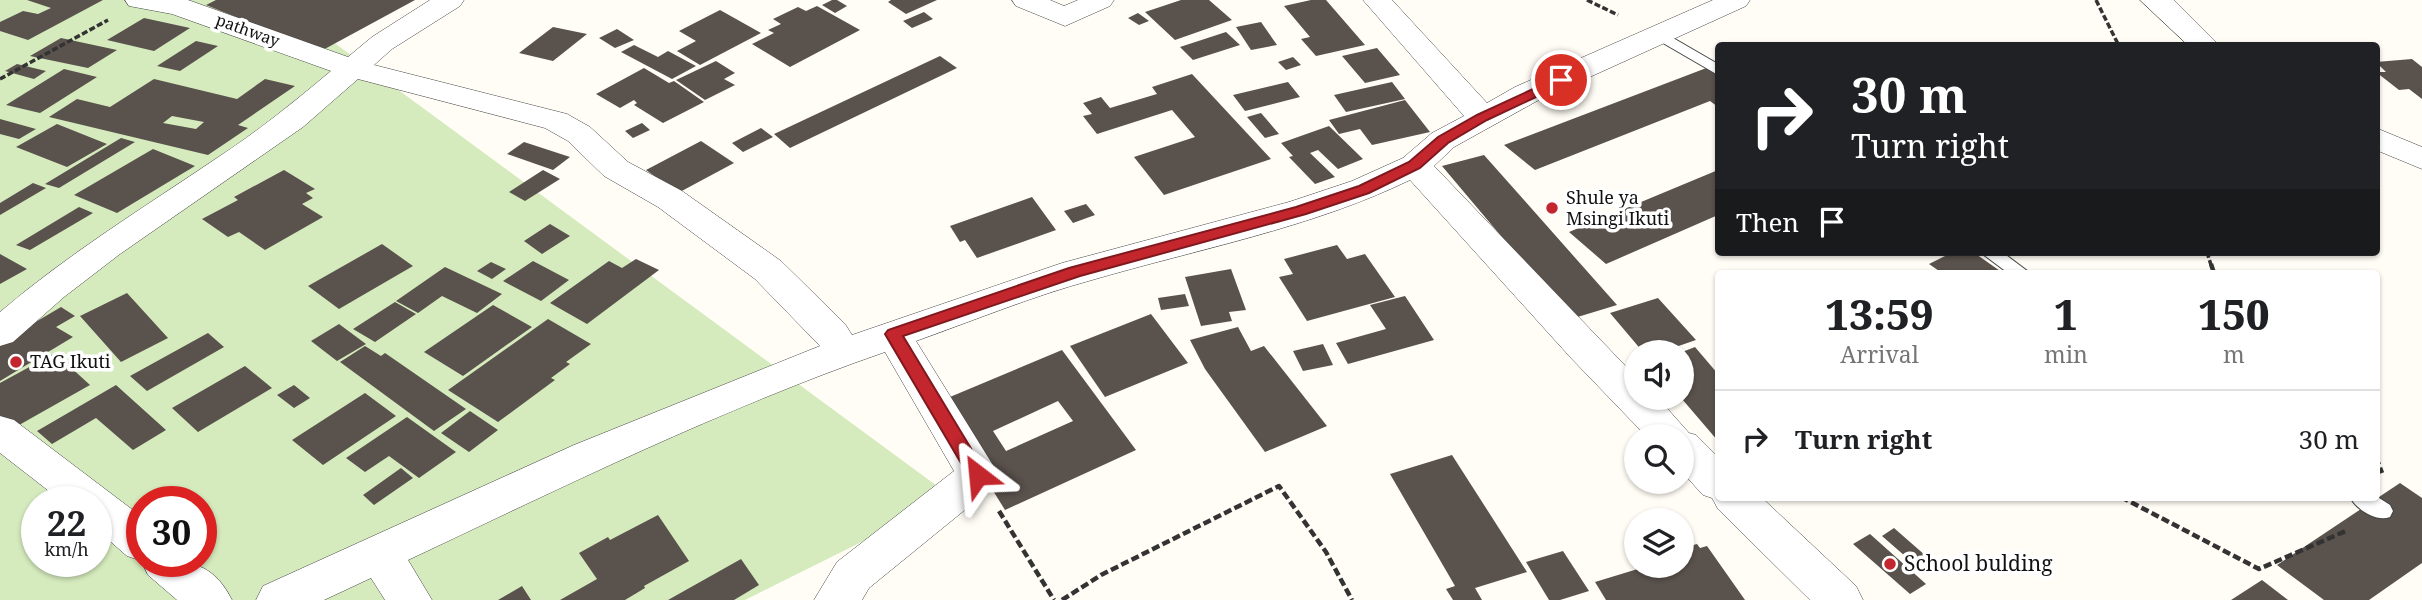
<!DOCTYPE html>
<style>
body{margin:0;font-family:"Noto Serif",serif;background:#f6f6f6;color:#202124;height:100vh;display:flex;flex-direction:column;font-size:26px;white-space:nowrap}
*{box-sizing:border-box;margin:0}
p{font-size:23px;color:#757577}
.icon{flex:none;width:38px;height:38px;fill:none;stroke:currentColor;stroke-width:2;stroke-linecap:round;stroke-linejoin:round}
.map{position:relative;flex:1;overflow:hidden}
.drawer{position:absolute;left:1715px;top:270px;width:665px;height:231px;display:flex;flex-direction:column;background:#fff;border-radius:7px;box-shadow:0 2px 5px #0004}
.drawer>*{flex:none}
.guide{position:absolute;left:1715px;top:42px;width:665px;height:214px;border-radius:7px;box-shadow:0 2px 5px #0004;background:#202124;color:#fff;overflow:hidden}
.buttons{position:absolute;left:1624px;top:340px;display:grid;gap:14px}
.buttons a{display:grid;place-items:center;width:70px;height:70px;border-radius:50%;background:#fff;box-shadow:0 2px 5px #0004;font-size:35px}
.speed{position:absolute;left:21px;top:486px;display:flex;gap:14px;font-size:35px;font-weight:700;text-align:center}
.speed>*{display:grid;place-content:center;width:91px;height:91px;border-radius:50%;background:#fff;box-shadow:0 2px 5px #0004;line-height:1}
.speed small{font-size:18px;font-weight:400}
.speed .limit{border:10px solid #d22;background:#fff;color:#111}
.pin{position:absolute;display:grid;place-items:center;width:60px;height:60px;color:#fff;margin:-30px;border:4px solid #fff;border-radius:50%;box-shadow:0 2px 7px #0007}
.me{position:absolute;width:77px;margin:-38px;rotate:331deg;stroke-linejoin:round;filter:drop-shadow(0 0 5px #0008)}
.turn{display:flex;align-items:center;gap:24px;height:147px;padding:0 21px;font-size:32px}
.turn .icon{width:91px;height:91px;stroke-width:2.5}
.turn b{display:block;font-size:49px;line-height:60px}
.then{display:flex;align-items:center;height:66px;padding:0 21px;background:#0003;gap:14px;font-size:26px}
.eta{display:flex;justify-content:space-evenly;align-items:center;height:119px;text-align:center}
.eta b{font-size:42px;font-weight:800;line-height:49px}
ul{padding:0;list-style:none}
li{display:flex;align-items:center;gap:21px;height:98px;padding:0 21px;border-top:2px solid #e0e0e0}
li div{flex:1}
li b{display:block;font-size:26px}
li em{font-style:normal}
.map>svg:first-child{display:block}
.green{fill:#d5ebbd;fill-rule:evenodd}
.building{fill:#5a524d;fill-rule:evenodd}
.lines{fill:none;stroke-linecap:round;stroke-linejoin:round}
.service-casing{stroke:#444;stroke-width:2}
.minor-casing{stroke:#444;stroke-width:1}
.path-far1{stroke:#333;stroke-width:3.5;stroke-dasharray:6 2.5;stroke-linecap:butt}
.path{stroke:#333;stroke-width:4.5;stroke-dasharray:8 3.5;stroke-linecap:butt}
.service{fill:#fff;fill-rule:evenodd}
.minor{fill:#fff;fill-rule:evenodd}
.route{fill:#c4262e;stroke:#7f191e;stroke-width:2}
.poi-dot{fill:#c4262e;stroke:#fff;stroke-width:2.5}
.labels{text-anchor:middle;stroke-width:7;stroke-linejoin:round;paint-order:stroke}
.far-street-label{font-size:16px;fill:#111;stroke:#fff}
.poi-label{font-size:18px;fill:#111;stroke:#fff;text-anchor:start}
.near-poi-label{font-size:21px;fill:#111;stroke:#fff;text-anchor:start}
</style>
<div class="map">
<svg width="2422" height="600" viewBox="0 0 2422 600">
<rect width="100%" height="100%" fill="#fffdf5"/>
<path class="green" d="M0,0H276L952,497L745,600H0ZM37,502H96V562H37ZM142,502H201V562H142Z"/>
<path class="building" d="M27,0H103L28,40L0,31V22L23,11L38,14L51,8Z
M216,0H415L321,51L206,5Z
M832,0H837L847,6L835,13L822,5Z
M891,0H937L906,14L888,2Z
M1181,0H1209L1232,20L1175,40L1145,12Z
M1311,0H1326L1365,45L1316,56L1301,39L1310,37L1284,6Z
M817,6L860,30L790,67L752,44L774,33L768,30L781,24L773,19L798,7L806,11Z
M720,10L761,33L700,65L677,51L696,41L679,31Z
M924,12L933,19L912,28L903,21Z
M1138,13L1149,21L1139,25L1128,18Z
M144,18L190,28L154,51L107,40Z
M1261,22L1277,45L1251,50L1236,27Z
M553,27L587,34L553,61L519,53Z
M617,29L634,40L615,48L599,38Z
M1226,32L1240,45L1193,60L1180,47Z
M61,38L117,50L88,68L30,56Z
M196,41L218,46L180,71L157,66Z
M634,45L658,57L668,51L696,66L672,79L621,52Z
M1377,48L1400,75L1365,83L1342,56Z
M940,56L957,68L790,148L774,134Z
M1293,57L1301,65L1286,70L1278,62Z
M2412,59L2422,67V99L2409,89L2399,90L2376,72H2386L2376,62Z
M716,61L735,73L724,79L735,85L705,100L676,80Z
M17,64L46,71L34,79L5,71Z
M1709,67L1718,74V107L1710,101L1535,170L1504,145Z
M644,68L669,83L674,81L704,102L663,123L634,105L637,103L634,100L620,108L596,94Z
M64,69L97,77L40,113L6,105Z
M1192,74L1271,159L1164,195L1134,157L1195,137L1172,110L1097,134L1083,116L1092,114L1083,103L1101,97L1110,108L1157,94L1152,87Z
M154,79L237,99L265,79L295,86L238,125L248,128L208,155L49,117L77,99L110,107ZM172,116L204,122L196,129L163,123Z
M1288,82L1300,97L1245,111L1233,95Z
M1392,82L1405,99L1346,112L1334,95Z
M1405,100L1430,132L1372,145L1360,129L1339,134L1329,120Z
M1261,113L1279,134L1265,138L1247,117Z
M0,119L36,129L19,139L0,134Z
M642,123L650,130L633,138L625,131Z
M57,124L107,144L67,167L16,147Z
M1329,126L1363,159L1338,169L1318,150L1310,153L1335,177L1315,184L1289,157L1293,156L1281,143Z
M761,128L773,137L743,152L732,143Z
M121,138L135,142L59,188L45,184Z
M701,141L734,163L678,193L646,170Z
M524,142L570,157L553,170L507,154Z
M153,149L195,166L117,213L74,195Z
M1484,155L1617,305L1571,319L1442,166Z
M284,170L315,189L306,193L313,198L302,204L323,217L265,250L239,232L228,237L202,219L238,200L234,197Z
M543,170L560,179L525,201L509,192Z
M1718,170V215L1606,264L1569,232Z
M33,183L46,188L0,215V203Z
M1032,197L1056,230L977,258L965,240L960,242L950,226Z
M1086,204L1095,215L1073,223L1064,211Z
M79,207L93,213L30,250L16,245Z
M550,224L570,236L542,254L524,241Z
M382,244L413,266L339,309L308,286Z
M1337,245L1347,259L1365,254L1395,297L1307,321L1279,277L1293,274L1284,259Z
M1953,252H1973L2003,273H1942L1929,264Z
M0,254L27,269L0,284Z
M636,259L659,270L587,324L550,303L609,261L622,268Z
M533,261L569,280L541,301L503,281Z
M491,262L506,269L492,279L477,271Z
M445,267L502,294L477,313L442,296L418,313L396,301Z
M1231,269L1246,310L1229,312L1232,321L1201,326L1185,277Z
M127,293L168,338L121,362L80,316Z
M1185,294L1189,306L1161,310L1158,298Z
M1405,296L1434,340L1348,364L1336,343L1386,329L1370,305Z
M1658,298L1696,340L1661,352H1643L1610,313Z
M395,302L416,314L375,342L353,329Z
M493,305L532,327L463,376L424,352Z
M61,307L75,316L56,327L73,337L0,381V343Z
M1151,314L1188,363L1105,397L1070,346Z
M548,319L591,344L566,362L570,364L551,378L555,380L498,422L448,390Z
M339,324L366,344L337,361L311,341Z
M1238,327L1251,351L1264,346L1327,426L1265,452L1205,369L1190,340Z
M208,333L224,347L147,391L130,376Z
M1323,344L1333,365L1303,371L1293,351Z
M365,346L381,356L385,353L466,409L434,431L340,362Z
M1695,347L1718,374V441L1682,399V352Z
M1062,350L1136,450L1005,510L938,402ZM1058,401L1073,421L1006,451L993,431Z
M55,353L90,385L12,429L0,417V383Z
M245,366L272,388L198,432L172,408Z
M116,385L166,430L133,450L96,418L52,444L37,431Z
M294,385L310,398L294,408L277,395Z
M365,393L396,416L323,465L292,440Z
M470,411L498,430L469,452L441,433Z
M407,417L456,452L419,478L389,456L365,472L346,458Z
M1452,455L1527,572L1475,588L1482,600H1453L1446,589L1455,586L1390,474Z
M401,468L413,478L374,505L363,495Z
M2400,483L2422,498V563L2369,600H2324L2277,565Z
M658,515L689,561L644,586L645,588L625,600H560L597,579L579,553L608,537L610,540Z
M1894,528L1934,563L1921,570L1882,536Z
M1870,534L1926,584L1910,594L1853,544Z
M1697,544L1700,548L1707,546L1745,600H1606L1595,582L1641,568L1639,565H1682V548Z
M1563,551L1589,591L1560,600H1549L1526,562Z
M741,559L759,585L734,600H668Z
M2262,580L2288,600H2231Z
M522,586L531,600H498Z"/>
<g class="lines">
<g class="service-casing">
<path id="service" d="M1661,31L1718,64V75L1656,39L1653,36Z
M1980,252H2002L2030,273H2008Z
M2376,496L2390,505L2393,511L2390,517C2376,522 2357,510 2350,497Z"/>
</g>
<g class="minor-casing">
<path id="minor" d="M125,0H188L348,57L372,37L430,0H464L460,6L392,49L374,65L567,114L590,127L628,162L682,191L781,261L845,324L852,335L1062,263L1289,202L1352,181L1403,158L1432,133L1464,116L1363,0H1392L1487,103L1515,87L1713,0H1750L1746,6L1537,101L1454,147L1434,166L1636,377V397H1657L1689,433L1696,435L1718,457V497H1761L1856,586L1863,600H1810L1718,509L1712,498L1703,495L1682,472V436H1646L1571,358L1410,180C1311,228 1198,249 1092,280C1033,296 975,320 916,341L999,475L993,487L869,588L862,600H814L837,562L954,471L885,352C721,409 565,486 408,560L432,600H385L371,578L324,600H256L263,586L574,445L820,346L755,279L658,207L604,176L568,141L545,128L358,79L303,127L120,254L64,297L13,342L0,346V312C68,254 143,208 217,158C257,132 294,102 331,71L172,14L129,6Z
M1012,0H1050L1064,6L1078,0H1114L1110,6L1065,26L1016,6Z
M2140,0H2174L2220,46H2189Z
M2376,128L2422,147V169L2376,150Z
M0,416L14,420L142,517V561L127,556L96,529V502H63L0,453Z
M142,562C183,560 211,558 232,600H177L148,575Z"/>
</g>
<path class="path-far1" d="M1587,0L1618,15
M2096,0L2119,46
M0,79L108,20
M2207,252L2211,265"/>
<path class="path" d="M2211,264L2214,273
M2376,457L2382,473
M2121,497L2259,569L2348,530
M999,511L1054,600
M1062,600L1101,575L1279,486L1326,552L1352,600"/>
<use href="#service" class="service"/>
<use href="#minor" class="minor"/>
</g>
<path class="route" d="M1561,76L1566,77V83L1487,120L1448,143L1420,168L1369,193L1306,214L1080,276L903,336L984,470L987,475L984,480H971L885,334L888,330L1069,268L1296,207L1359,186L1409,162L1438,137L1477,115Z"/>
<g class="poi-dot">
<circle cx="1552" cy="208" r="7"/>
<circle cx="16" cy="362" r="7"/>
<circle cx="1890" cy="564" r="7"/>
</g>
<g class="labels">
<g class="far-street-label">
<text transform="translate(248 30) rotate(20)" y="6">pathway</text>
</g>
<g class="poi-label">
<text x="1566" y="204">Shule ya<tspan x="1566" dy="21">Msingi Ikuti</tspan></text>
<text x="30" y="368">TAG Ikuti</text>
</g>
<g class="near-poi-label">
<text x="1904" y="571">School bulding</text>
</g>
</g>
</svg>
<div class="buttons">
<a><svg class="icon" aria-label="sound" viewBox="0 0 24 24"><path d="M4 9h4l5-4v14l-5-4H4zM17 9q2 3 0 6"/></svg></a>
<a><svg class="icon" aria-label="search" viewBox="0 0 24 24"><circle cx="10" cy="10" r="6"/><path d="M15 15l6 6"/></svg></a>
<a><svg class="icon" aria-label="layers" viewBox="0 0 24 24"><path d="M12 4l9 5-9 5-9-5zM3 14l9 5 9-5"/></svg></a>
</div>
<div class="speed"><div>22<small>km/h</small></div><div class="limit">30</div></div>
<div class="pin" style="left:1561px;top:80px;background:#d93025"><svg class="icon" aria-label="arrive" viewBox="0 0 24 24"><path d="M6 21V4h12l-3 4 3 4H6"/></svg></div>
<svg class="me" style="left:978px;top:475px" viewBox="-20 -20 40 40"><path d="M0-17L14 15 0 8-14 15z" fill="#c4262e" stroke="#fff" stroke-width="4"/></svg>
<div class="guide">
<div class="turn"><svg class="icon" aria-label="right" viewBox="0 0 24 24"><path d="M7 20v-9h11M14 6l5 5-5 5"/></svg><div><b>30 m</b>Turn right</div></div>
<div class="then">Then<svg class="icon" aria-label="arrive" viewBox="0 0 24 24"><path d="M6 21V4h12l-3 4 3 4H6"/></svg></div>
</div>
<section class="drawer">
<div class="eta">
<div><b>13:59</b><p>Arrival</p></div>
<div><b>1</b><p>min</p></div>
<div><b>150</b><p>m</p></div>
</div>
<ul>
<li><svg class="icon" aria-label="right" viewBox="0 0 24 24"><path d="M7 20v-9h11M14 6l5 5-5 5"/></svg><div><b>Turn right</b></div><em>30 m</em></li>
</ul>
</section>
</div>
